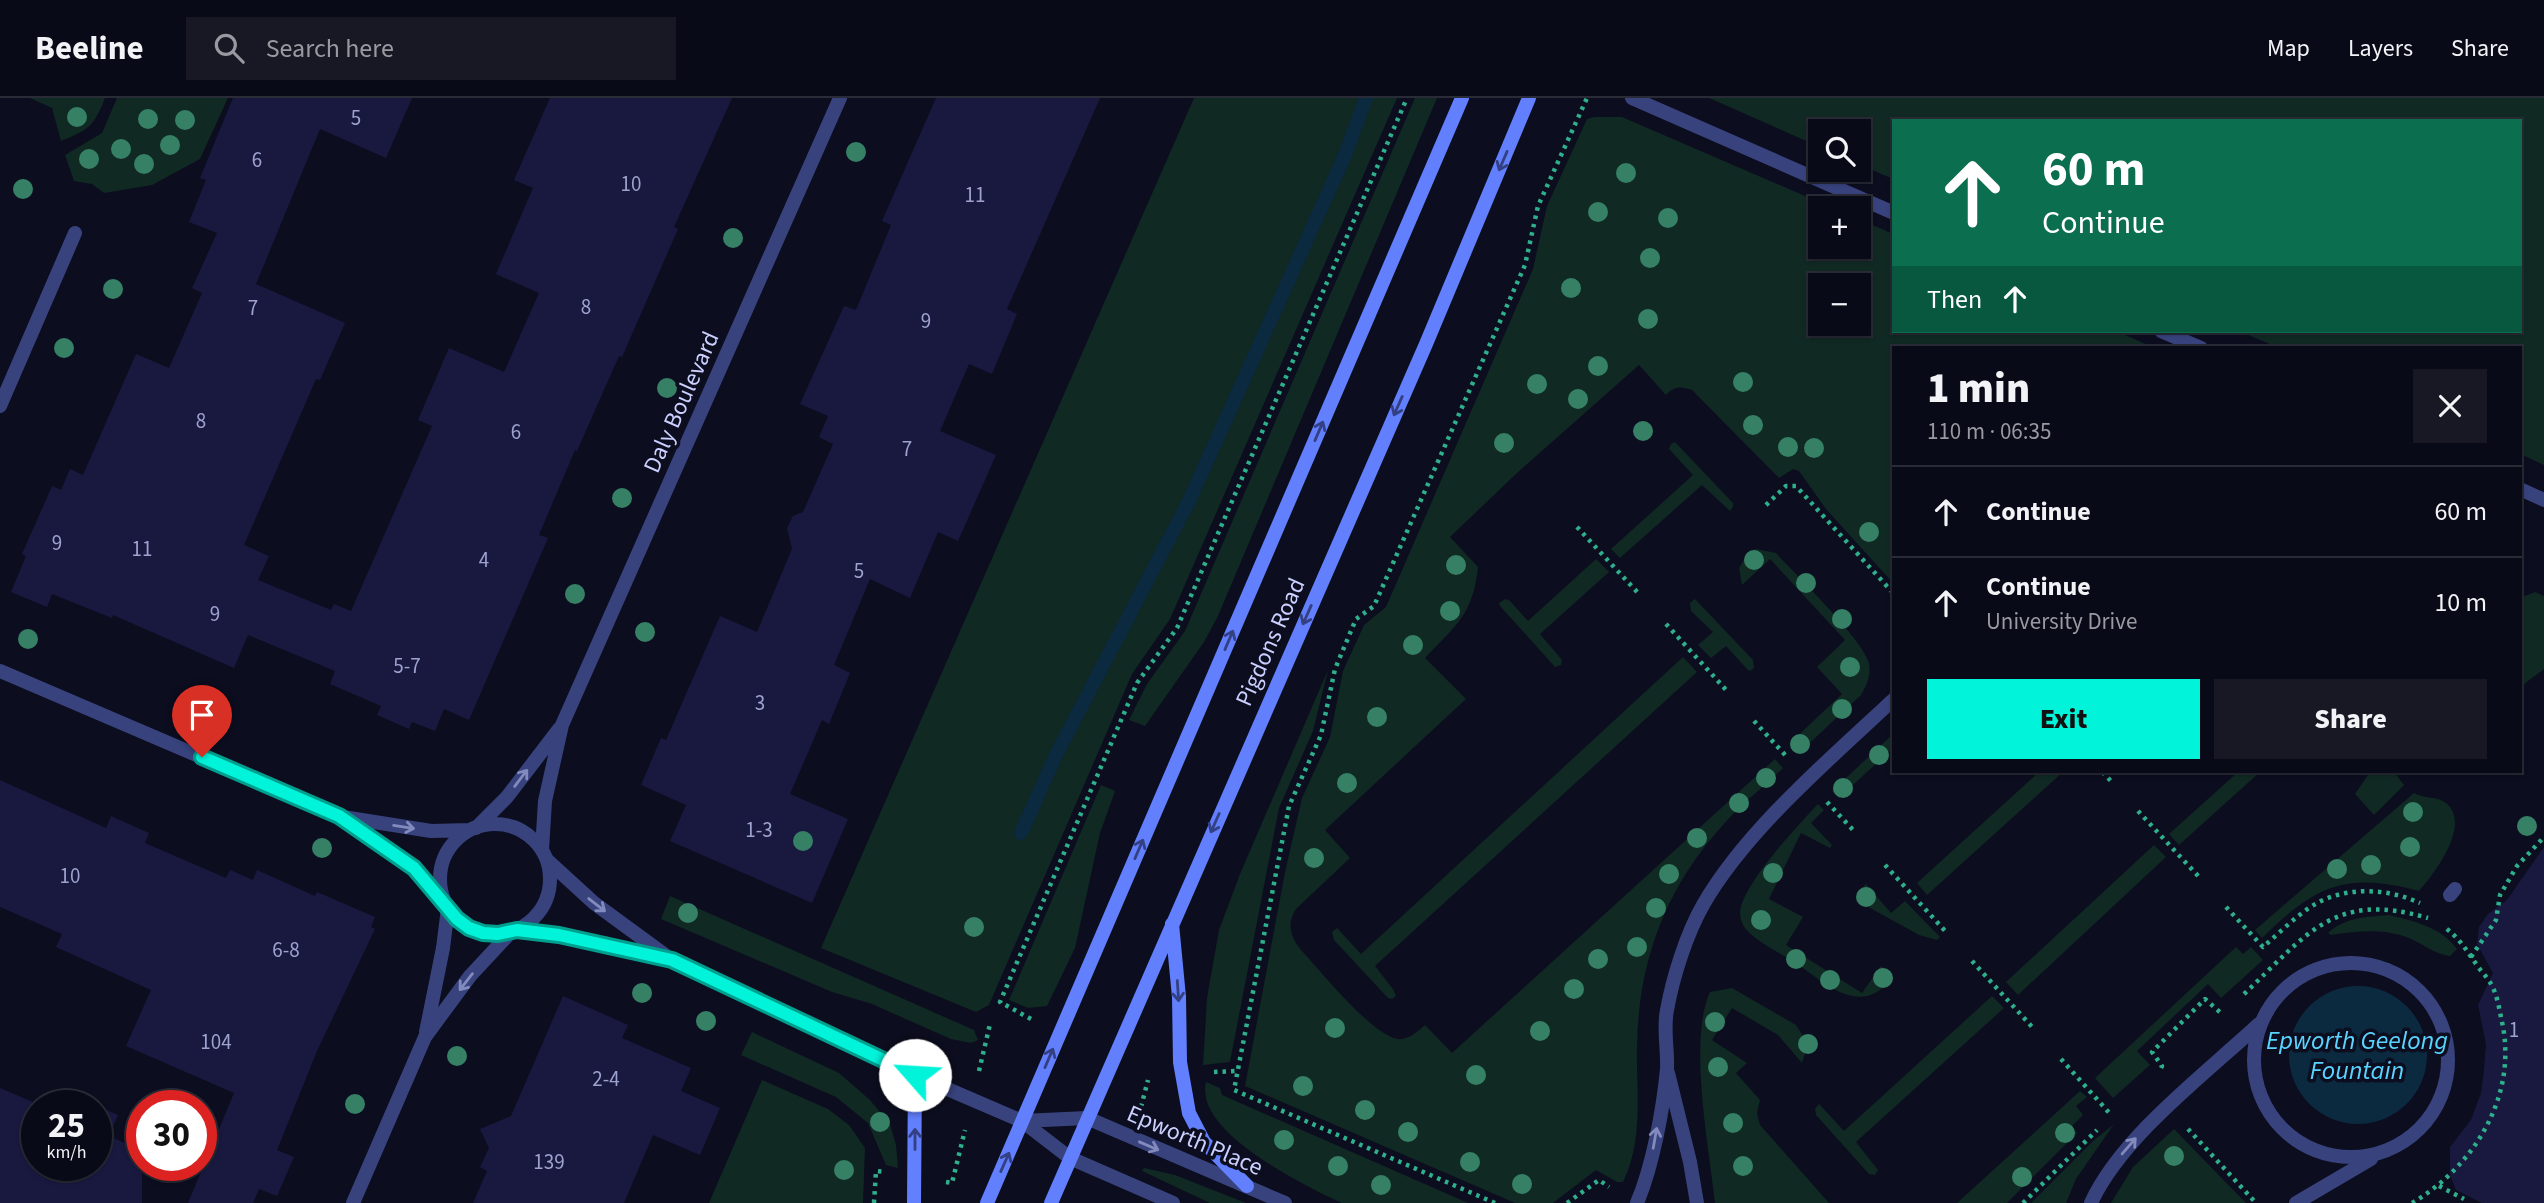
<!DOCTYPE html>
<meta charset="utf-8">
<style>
body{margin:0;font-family:"Source Sans 3",sans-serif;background:#171824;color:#f1f3f6;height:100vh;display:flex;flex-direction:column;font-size:26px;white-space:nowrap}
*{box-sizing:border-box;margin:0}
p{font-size:23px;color:#999aa1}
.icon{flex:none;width:38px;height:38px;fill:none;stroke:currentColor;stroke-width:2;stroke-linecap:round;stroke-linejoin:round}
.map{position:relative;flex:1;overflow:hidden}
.details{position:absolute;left:1892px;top:248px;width:630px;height:427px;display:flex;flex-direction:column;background:#090a17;border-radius:0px;box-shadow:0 2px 5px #0004,0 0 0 2px #292b36}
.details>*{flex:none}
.top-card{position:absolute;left:1892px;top:21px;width:630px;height:214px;border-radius:0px;box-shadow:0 2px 5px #0004,0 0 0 2px #292b36;background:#0b6e4f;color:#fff;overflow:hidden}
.tools{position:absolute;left:1808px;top:21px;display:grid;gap:14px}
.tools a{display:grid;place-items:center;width:63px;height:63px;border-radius:0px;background:#090a17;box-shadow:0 2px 5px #0004,0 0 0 2px #292b36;font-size:35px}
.speed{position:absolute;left:21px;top:992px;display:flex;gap:14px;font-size:35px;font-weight:700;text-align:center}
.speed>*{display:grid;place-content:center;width:91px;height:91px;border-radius:50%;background:#090a17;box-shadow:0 2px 5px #0004,0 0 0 2px #292b36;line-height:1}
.speed small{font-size:18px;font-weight:400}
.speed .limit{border:10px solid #d22;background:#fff;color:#111}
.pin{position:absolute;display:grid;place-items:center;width:60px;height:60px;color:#fff;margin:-72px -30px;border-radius:50% 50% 50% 0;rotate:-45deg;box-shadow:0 0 7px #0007}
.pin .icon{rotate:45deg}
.me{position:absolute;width:77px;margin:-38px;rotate:296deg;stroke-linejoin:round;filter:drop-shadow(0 0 5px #0008)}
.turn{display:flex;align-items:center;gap:24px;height:147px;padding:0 35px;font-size:32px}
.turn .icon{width:91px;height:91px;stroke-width:2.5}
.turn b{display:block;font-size:49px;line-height:60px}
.then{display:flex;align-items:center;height:66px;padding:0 35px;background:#0003;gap:14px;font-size:26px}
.round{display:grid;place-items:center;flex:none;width:74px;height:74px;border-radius:0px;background:#171824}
.headline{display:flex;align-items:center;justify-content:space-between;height:119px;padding:0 35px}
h1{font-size:42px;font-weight:800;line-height:52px}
.cta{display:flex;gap:14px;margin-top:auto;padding:14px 35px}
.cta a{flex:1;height:80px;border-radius:0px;background:#01f4da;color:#111;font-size:28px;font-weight:800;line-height:80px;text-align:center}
.cta a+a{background:#171824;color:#f1f3f6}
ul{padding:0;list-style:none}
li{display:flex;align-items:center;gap:21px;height:91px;padding:0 35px;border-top:2px solid #292b36}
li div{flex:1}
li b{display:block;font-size:26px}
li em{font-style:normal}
header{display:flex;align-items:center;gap:42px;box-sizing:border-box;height:98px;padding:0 35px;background:#090a17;border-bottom:2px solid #292b36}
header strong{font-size:33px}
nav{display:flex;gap:38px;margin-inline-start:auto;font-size:24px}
.search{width:490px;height:63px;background:#171824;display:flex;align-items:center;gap:18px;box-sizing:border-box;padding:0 24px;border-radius:0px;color:#999aa1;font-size:26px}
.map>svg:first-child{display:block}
.green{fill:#102923;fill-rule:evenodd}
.water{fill:#0b293f}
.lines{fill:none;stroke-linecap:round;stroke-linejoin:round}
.stream{stroke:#0b293f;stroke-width:14}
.building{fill:#191940}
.path{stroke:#2eb08d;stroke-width:4.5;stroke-dasharray:3.5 5;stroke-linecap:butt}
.lane{stroke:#38437e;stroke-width:14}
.street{stroke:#38437e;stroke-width:14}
.secondary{stroke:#627ffe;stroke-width:14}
.tree{fill:#368066}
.oneway{stroke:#334083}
.oneway2{stroke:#828abe}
.route-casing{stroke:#019f8e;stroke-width:18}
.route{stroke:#01f4da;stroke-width:12}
.labels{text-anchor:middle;stroke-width:7;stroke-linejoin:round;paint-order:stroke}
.number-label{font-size:21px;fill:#9ea2cf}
.street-label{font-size:24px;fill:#cbd0ff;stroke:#0c0d1f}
.water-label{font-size:26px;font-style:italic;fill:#59d4fe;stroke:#0c0d1f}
</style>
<header>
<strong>Beeline</strong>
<div class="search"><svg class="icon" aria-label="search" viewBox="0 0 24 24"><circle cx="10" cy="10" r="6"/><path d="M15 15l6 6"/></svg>Search here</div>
<nav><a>Map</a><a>Layers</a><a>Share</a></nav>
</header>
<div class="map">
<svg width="2544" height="1105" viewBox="0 0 2544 1105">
<rect width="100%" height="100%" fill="#0c0d1f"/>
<path class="green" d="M30,0H105C94,28 89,32 61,43L52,10Z
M117,0H228L200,61L152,87L104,95L92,86L74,83L65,57L102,35Z
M1194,0H1397L1170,521L1132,576L989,907L976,914L821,850Z
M1415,0H1437L1218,518L1204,544L1145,628L1129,622L1147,586L1185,533Z
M1709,0H2544V367L2520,356V250H2279L2239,233H2520V23H1894L1893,81L1859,66L1858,33H1820V49Z
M1594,19H1622L1833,110H1820V149H1858L1859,121L1893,136L1894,233H2116L2155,250H1894L1893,485L1826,411L1799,373L1793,371L1779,380L1692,292C1681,288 1674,288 1666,297L1639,267L1517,375L1450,439L1478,469C1473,517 1456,527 1425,560L1466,601L1325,732L1350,760L1296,811C1286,826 1291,839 1301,852C1319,871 1378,945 1402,941C1411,940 1419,932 1425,927L1452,955L1775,661L1783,670C1768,685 1751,698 1736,713C1671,779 1639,854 1637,947C1636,993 1644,1041 1623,1084H1617L1596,1072L1553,1105H1515L1245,988L1285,774L1302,700L1330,639L1343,573L1364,527L1386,509L1533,171L1547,108L1587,21ZM1820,187H1858V226H1820Z
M1675,344L1733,405V409L1730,413L1702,387L1620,460L1611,451L1693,377L1669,351L1671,346Z
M1756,451L1776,455C1795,476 1865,543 1869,566C1871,578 1867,587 1861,597L1798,656L1790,645L1842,596L1817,569L1845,542L1770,461L1742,487L1739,470L1748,454Z
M1596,461L1609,474L1540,536L1562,562L1561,567L1555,569L1500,508L1499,505L1505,501L1509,502L1528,523Z
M2535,494L2544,498V571L2520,589V500Z
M1695,501L1753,562L1754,570L1750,573L1747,571L1726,548L1711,560L1698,547L1713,534L1691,513L1690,505Z
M1683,559L1697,574L1375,868L1393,891L1396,898L1392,901L1388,900L1334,842L1332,834L1337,830L1361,856Z
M1328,572L1313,633L1279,710L1230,964L1203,967L1207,900L1219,832L1240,776Z
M1893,636V650L1839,700L1832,693Z
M2039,674H2063L1927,797L1917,785Z
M2238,674H2260L2179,747L2169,736Z
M2370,674H2394L2404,687L2374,717L2355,696Z
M1101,687L1115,693L1100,735L1075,850L1047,908L1028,910L1009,902Z
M2414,695C2424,701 2437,698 2446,705C2472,726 2435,775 2419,793C2345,773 2315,788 2262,840L2255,832Z
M1818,706L1824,712L1811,725L1832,747L1830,750L1801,735L1769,801L1803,819L1786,847L1862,895L1881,868L1892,876C1889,885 1883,891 1875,895C1848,910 1815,877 1794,864C1779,854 1756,844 1745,830C1742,826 1740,820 1740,815C1741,788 1799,726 1818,706Z
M2154,747L2166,759L2018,897L2006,884Z
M1866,786L1891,815L1905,803L1940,839L1937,842L1919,837L1863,806C1855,799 1861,791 1866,786Z
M670,798L974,932L978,942L971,945L951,941L872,906L832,894L661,821Z
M2389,817C2414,823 2441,829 2457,851L2450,858C2434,856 2423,846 2409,840C2383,830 2357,833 2331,837L2328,835C2345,819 2367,819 2389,817Z
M2236,849L2243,856L2251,849L2263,862L2221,900L2208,886L2137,953L2150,967L2113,1000L2095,980Z
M1732,890L1796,927L1808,946L1802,965L1778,937L1732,910L1712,942L1747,965L1736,975L1760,1002L1757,1015L1760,1027L1829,1105H1715C1709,1050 1688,942 1710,894Z
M1992,898L2004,910L1856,1044L1878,1072L1875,1077L1869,1076L1816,1017L1815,1011L1819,1006L1844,1033Z
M752,934L839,975L870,1002L890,1026L896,1047L898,1070L886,1067L868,1025L836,999L741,957Z
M762,982L828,1011L849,1027L865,1050L863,1105H709Z
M1206,984L1220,990L1222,997L1468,1105H1342L1331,1100C1297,1083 1194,1032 1206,984Z
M2080,993L2087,999L2076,1008L2083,1017L2072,1028L2077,1035L2007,1105H1957Z
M2114,1026L2076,1081L2066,1105H2031L2093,1043Z
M2174,1031L2246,1105H2111L2133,1069Z
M1144,1070L1175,1077L1246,1105H1210L1142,1073Z"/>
<path class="water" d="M2289 957a69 69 0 1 1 138 0a69 69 0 1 1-138 0Z"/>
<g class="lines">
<path class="stream" d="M1021,735L1056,657L1189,403L1345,57L1366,0"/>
</g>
<path class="building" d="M233,0H412L386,60L320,31L256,186L345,225L320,282L316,281L244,447L269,458L258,482L331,512L334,506L351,513L432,328L418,322L449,250L504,274L539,195L496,176L533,90L514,82L550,0H732L674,129L678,131L622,259L619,258L577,353L575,352L539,437L548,440L469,622L444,611L435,633L412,624L409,631L377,617L381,608L330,586L335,573L248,537L234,570L113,517L112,520L52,496L47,509L11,494L26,458L22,456L52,388L61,392L70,371L83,377L136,256L169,270L202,195L192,190L217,135L189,124L206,82L200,80Z
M936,0H1100L1007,211L1017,216L992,276L969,266L940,333L996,357L958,443L938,434L910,500L870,481L834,567L850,575L829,626L822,622L790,696L848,721L812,805L670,743L686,707L641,687L661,640L666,642L720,518L757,534L792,451L787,430L793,418L803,414L833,346L819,339L828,318L800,306L844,208L856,212L891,127L882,123Z
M0,682L106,730L111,718L149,735L145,745L226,780L230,772L253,782L257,772L315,798L317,794L375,819L371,829L375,831L317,953L277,1052L294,1059L277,1098L259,1091L253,1105H188L234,995L126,948L151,892L56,849L62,836L0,809Z
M2544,749V1105H2482L2456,1092L2450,1077V1049L2471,1022L2481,995L2484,972L2486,946L2478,907L2493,875L2477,846L2479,829L2488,816L2507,802Z
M563,898L628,927L622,940L691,970L681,993L720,1010L700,1057L653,1037L624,1105H473L487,1073L480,1069L489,1050L480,1031L511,1018Z
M0,990L42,1008H37V1068H96V1008H61L67,994L118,1017L109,1038L142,1053V1105H0Z"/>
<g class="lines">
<path class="path" d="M1766,407L1786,388H1796L1894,496
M1577,429L1639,496
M1666,526L1728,594
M1754,623L1787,659
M2102,674L2111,683
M1827,704L1855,734
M2138,713L2200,780
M1885,767L1947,835
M2226,809L2263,849C2278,836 2293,821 2309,810C2341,788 2385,789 2420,805
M2471,859L2496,822L2500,797L2517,768L2544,739
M1972,863L2034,931
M2244,896C2307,837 2333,792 2428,820
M1031,921L1000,904L1137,585L1177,530L1407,0
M2061,961L2112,1018
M2161,970L2162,968L2152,954L2205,901L2222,916
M979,973L990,926
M1214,974L1237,973
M1141,1009L1148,982
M2188,1031L2256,1105
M946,1084L952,1085L965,1032
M2439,1088L2464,1101
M874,1105L876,1073L885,1074
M1495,1105L1234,992L1289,708L1321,637L1335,571L1356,521L1374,508L1525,167L1538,108L1587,0
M1567,1105L1599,1082L1609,1089
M2023,1105L2097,1032
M2412,1105C2475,1068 2518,997 2502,924C2499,910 2497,894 2489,883C2486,878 2482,874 2479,870C2468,855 2460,840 2444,829"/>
<path class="lane" d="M1632,0L1894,115
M2161,233L2201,250
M2520,391L2544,402
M2450,797L2455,791
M2254 962a97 97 0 1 1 194 0a97 97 0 1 1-194 0Z
M1668,975L1690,1064L1697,1105
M1637,1105C1653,1067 1663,1012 1667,971C1668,952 1663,931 1667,912C1673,879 1686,837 1703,807C1746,732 1830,661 1894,601
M2091,1105C2121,1039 2205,976 2259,926
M2296,1105L2371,1061"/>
<path class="street" d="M0,308L75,135
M0,573L339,718L414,770L446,806
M343,719L431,733L470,732
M440 781a55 55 0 1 1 110 0a55 55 0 1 1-110 0Z
M476,730L507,699L559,631
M542,752L545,703L562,627L840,0
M547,762L594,805L665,857
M517,832L559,837L672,862L915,977L1022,1023L1070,1060L1173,1105
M426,934L443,850L448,810
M1022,1023L1087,1020L1285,1105
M353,1105L425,939L470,878L511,834"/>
<path class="secondary" d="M1172,826L1179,899L1180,964L1189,1015L1204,1044L1247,1088
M914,1105L915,977
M987,1105L1462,0
M1051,1105L1426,246L1529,0"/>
</g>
<g class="tree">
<circle cx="77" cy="19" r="10"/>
<circle cx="148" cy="21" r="10"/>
<circle cx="185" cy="22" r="10"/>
<circle cx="170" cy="47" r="10"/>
<circle cx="121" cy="51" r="10"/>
<circle cx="856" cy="54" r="10"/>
<circle cx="89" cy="61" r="10"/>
<circle cx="144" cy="66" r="10"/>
<circle cx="1626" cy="75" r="10"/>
<circle cx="23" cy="91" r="10"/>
<circle cx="1598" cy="114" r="10"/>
<circle cx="1668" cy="120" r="10"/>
<circle cx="733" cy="140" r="10"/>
<circle cx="1650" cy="160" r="10"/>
<circle cx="1571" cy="190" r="10"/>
<circle cx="113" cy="191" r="10"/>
<circle cx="1648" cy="221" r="10"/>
<circle cx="64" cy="250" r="10"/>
<circle cx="1598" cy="268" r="10"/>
<circle cx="1743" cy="284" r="10"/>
<circle cx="1537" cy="286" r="10"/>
<circle cx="667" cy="290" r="10"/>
<circle cx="1578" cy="301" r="10"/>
<circle cx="1753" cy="327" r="10"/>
<circle cx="1643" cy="333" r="10"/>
<circle cx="1504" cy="345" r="10"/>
<circle cx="1788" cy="349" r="10"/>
<circle cx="1814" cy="350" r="10"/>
<circle cx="622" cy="400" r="10"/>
<circle cx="1869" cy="434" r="10"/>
<circle cx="1754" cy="462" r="10"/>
<circle cx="1456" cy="467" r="10"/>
<circle cx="1806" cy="485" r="10"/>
<circle cx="575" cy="496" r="10"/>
<circle cx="1450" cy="513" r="10"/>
<circle cx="1842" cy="521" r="10"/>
<circle cx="645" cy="534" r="10"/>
<circle cx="28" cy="541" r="10"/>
<circle cx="1413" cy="547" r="10"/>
<circle cx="1850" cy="569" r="10"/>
<circle cx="1842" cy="611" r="10"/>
<circle cx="1377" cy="619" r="10"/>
<circle cx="1800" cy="646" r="10"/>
<circle cx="1879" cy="657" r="10"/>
<circle cx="1766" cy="680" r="10"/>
<circle cx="1347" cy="685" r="10"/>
<circle cx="1843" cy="690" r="10"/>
<circle cx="1739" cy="705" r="10"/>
<circle cx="2413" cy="714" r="10"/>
<circle cx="2527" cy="728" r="10"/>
<circle cx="1697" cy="740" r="10"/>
<circle cx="803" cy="743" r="10"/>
<circle cx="2410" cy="749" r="10"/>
<circle cx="322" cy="750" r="10"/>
<circle cx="1314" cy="760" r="10"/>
<circle cx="2371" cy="767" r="10"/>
<circle cx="2337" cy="771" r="10"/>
<circle cx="1773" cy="775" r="10"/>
<circle cx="1669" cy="776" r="10"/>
<circle cx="1866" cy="799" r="10"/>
<circle cx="1656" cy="810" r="10"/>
<circle cx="688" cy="815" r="10"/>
<circle cx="1761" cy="822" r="10"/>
<circle cx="974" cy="829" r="10"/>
<circle cx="1637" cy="849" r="10"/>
<circle cx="1598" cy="861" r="10"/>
<circle cx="1796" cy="861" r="10"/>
<circle cx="1883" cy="880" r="10"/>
<circle cx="1830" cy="882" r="10"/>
<circle cx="1574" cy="891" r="10"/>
<circle cx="642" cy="895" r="10"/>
<circle cx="706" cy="923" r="10"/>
<circle cx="1715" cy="924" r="10"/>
<circle cx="1335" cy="930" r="10"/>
<circle cx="1540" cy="933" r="10"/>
<circle cx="1808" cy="946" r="10"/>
<circle cx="457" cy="958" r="10"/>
<circle cx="1718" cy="969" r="10"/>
<circle cx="1476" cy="977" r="10"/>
<circle cx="1303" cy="988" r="10"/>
<circle cx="355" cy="1006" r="10"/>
<circle cx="1365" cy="1012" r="10"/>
<circle cx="880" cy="1024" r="10"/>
<circle cx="1733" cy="1025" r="10"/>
<circle cx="1408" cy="1034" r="10"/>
<circle cx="2065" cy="1035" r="10"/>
<circle cx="1284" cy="1042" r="10"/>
<circle cx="2174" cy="1058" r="10"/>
<circle cx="1470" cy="1064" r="10"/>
<circle cx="1338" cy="1068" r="10"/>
<circle cx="1743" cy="1068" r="10"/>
<circle cx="844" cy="1072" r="10"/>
<circle cx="2022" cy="1079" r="10"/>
<circle cx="1522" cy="1086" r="10"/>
<circle cx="1381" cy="1087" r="10"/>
</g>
<defs><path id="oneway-shaft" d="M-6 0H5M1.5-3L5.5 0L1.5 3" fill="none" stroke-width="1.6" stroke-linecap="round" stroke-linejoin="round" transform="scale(1.75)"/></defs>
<g class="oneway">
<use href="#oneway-shaft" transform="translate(1503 63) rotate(113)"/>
<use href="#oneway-shaft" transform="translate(1398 308) rotate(114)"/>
<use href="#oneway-shaft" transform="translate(1319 333) rotate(-67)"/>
<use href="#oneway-shaft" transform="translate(1307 517) rotate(114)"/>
<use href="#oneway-shaft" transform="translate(1229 542) rotate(-67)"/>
<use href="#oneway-shaft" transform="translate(1215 725) rotate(114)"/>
<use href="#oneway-shaft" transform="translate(1139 751) rotate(-67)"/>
<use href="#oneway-shaft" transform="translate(1178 893) rotate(86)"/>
<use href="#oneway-shaft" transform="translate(1049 960) rotate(-67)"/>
<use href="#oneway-shaft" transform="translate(915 1041) rotate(-90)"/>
<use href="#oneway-shaft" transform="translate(1005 1064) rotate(-66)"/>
</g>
<g class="oneway2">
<use href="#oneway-shaft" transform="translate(521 680) rotate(-53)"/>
<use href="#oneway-shaft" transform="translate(404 729) rotate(9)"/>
<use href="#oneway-shaft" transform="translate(597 807) rotate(38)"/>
<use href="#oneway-shaft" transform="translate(466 884) rotate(128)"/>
<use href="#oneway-shaft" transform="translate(1655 1040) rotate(-80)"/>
<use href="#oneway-shaft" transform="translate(1149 1048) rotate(23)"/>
<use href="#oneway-shaft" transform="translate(2129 1048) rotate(-49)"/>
</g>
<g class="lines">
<g class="route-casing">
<path id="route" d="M202,659L339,718L414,770L457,821L469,830L483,835L498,836L517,832L559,837L672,862L915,977"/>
</g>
<use href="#route" class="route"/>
</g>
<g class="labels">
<g class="number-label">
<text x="356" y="27">5</text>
<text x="257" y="69">6</text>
<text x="631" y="93">10</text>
<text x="975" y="104">11</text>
<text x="586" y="216">8</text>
<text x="253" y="217">7</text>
<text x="926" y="230">9</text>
<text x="201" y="330">8</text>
<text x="516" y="341">6</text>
<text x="907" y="358">7</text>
<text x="57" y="452">9</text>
<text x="142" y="458">11</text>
<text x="484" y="469">4</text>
<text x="859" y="480">5</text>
<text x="215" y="523">9</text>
<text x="407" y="575">5-7</text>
<text x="760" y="612">3</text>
<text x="759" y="739">1-3</text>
<text x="70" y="785">10</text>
<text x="286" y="859">6-8</text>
<text x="2514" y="939">1</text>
<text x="216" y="951">104</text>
<text x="606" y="988">2-4</text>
<text x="549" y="1071">139</text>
</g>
<g class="street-label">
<text transform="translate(681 304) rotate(-66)" y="8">Daly Boulevard</text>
<text transform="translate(1270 544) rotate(-66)" y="8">Pigdons Road</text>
<text transform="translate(1195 1042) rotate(23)" y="8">Epworth Place</text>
</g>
<g class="water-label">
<text x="2357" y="951">Epworth Geelong<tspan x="2357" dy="30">Fountain</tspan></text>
</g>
</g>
</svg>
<div class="tools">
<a><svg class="icon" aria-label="search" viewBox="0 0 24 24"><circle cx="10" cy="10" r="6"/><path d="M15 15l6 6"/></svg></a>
<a>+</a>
<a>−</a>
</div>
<div class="speed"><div>25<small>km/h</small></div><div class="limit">30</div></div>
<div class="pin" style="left:202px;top:659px;background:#d93025"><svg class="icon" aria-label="arrive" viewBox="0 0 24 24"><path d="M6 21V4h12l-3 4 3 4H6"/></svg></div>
<svg class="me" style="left:915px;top:977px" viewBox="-20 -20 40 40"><circle r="19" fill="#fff"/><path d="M0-13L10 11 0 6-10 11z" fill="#01f4da"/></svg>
<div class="top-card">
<div class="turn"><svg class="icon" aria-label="ahead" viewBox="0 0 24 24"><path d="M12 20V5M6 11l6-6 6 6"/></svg><div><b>60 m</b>Continue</div></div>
<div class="then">Then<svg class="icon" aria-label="ahead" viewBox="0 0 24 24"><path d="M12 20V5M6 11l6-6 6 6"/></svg></div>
</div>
<section class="details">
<div class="headline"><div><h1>1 min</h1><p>110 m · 06:35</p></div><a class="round"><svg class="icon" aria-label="close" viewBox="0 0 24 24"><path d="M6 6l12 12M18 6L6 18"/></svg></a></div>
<ul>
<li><svg class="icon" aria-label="ahead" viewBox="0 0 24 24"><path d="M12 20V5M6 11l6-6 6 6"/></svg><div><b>Continue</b></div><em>60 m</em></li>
<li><svg class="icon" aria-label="ahead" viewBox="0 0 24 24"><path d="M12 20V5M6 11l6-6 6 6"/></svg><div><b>Continue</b><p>University Drive</p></div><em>10 m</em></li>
</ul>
<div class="cta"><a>Exit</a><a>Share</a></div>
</section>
</div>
